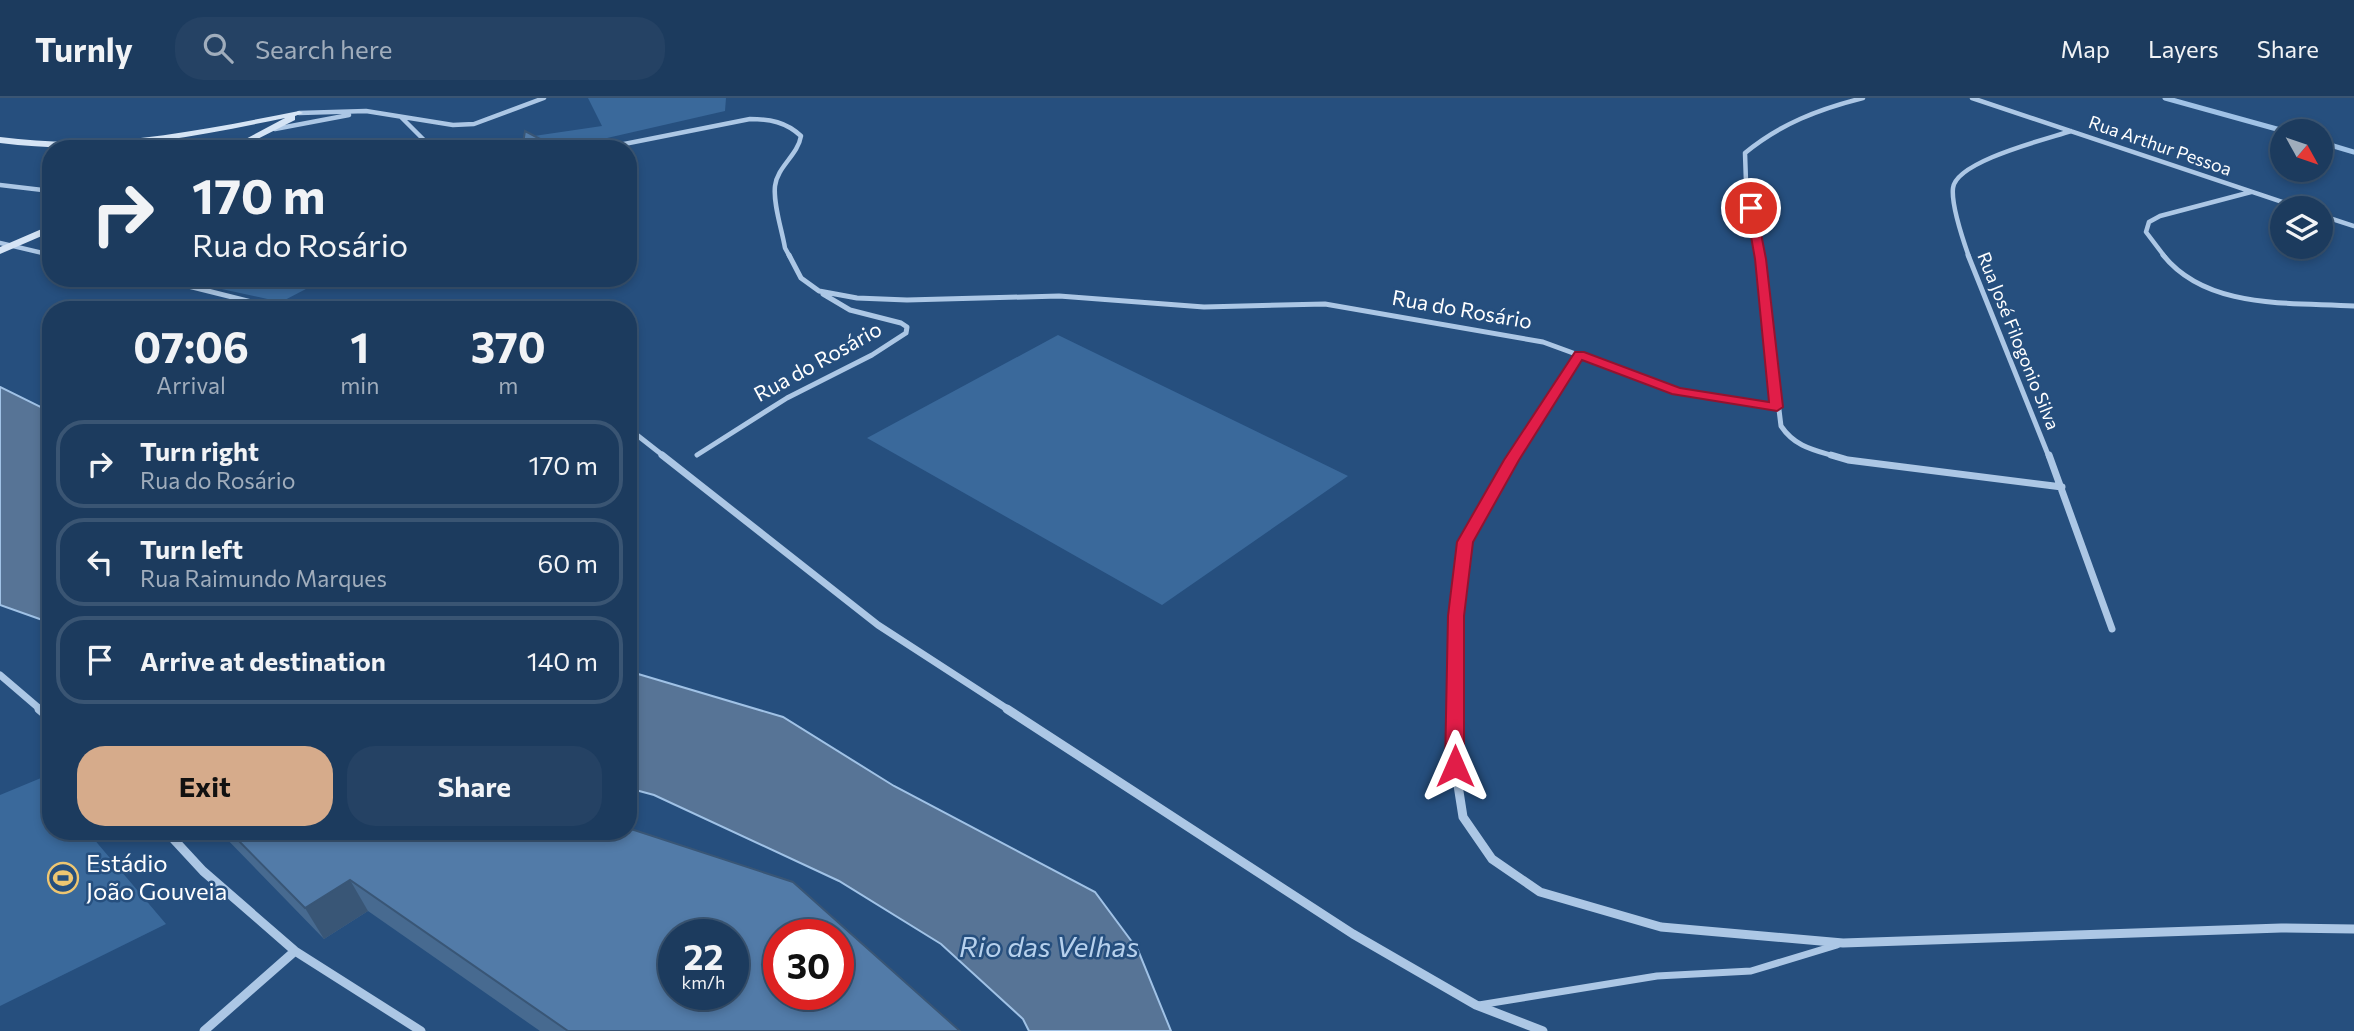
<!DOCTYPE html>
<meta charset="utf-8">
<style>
body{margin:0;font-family:Commissioner,sans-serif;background:#254264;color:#f1f3f6;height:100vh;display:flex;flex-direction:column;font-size:26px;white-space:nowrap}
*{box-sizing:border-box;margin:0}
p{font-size:23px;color:#a0adbc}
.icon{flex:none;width:38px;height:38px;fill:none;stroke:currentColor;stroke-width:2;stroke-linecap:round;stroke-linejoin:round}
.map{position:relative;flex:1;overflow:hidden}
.panel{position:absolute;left:42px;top:203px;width:595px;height:539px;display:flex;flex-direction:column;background:#1c3b5e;border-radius:28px;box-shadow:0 4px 10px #0003,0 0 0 2px #3a5573}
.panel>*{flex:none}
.hud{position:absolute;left:42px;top:42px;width:595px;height:147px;border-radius:28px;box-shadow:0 4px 10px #0003,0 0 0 2px #3a5573;background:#1c3b5e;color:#f1f3f6;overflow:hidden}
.needle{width:46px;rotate:130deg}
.controls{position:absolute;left:2270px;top:21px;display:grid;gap:14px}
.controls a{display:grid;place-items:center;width:63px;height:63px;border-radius:50%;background:#1c3b5e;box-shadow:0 4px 10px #0003,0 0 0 2px #3a5573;font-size:35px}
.speed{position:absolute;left:658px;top:821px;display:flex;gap:14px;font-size:35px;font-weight:700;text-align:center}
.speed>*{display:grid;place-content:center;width:91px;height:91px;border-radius:50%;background:#1c3b5e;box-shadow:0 4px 10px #0003,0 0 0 2px #3a5573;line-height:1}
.speed small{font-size:18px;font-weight:400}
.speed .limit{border:10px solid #d22;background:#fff;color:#111}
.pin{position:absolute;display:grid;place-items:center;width:60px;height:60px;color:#fff;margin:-30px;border:4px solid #fff;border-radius:50%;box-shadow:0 2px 7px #0007}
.me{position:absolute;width:77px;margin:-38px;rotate:0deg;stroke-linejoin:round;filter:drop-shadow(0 0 5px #0008)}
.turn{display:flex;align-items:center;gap:24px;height:147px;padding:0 35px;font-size:32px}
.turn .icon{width:91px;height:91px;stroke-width:2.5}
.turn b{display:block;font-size:49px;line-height:60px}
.eta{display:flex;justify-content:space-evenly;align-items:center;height:119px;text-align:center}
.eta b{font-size:42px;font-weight:700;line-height:49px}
.action{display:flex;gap:14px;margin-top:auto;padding:14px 35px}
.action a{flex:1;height:80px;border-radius:28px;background:#d6ab8b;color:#111;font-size:28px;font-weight:700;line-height:80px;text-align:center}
.action a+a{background:#254264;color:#f1f3f6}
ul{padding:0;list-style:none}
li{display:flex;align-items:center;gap:21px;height:88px;margin:0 14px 10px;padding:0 21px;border:4px solid #3a5573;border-radius:28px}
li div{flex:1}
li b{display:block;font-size:26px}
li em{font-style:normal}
header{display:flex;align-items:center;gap:42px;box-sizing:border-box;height:98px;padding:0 35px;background:#1c3b5e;border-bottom:2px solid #3a5573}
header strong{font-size:33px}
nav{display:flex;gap:38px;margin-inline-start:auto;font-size:24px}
.search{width:490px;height:63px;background:#254264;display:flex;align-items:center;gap:18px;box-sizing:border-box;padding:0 24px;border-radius:28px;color:#a0adbc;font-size:26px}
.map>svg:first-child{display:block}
.green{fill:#3a699b}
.water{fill:#577496;stroke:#a0c2e6;stroke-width:2}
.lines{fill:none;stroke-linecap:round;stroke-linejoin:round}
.stream{stroke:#a0c2e6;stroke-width:5}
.lane{stroke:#acc7e5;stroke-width:7}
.street-far3{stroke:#acc7e5;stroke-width:4.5}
.street-far2{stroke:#acc7e5;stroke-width:5}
.street-far1{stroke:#acc7e5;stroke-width:7}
.street{stroke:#acc7e5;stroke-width:9}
.secondary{fill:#d5e4f5;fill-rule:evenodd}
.wall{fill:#476a90}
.shaded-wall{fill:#395676}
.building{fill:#527ba8;stroke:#395676;stroke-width:2;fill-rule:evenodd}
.route{fill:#e11d48;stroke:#92132f;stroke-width:2}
.labels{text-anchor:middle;stroke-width:5;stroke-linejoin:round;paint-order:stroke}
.far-street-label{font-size:18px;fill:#fff;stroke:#264f7e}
.street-label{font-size:21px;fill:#fff;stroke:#264f7e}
.near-poi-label{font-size:24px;fill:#fff;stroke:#264f7e;text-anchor:start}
.near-water-label{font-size:28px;font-style:italic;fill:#b7d1ed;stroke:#264f7e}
</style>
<header>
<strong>Turnly</strong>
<div class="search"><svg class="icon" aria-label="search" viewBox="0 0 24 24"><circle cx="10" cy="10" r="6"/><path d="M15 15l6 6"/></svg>Search here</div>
<nav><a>Map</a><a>Layers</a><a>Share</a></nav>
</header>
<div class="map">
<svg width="2354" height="933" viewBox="0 0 2354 933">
<rect width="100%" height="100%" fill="#264f7e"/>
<path class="green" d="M588,0H726L725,13L559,51H542L534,38L602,28Z
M171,180H327L281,204Z
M1058,237L1348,378L1162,507L867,340Z
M41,680L51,691V733H87L166,826L0,908V697Z"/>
<path class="water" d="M0,289L51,314V525L0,507Z
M628,573L783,619L894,688L1095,794L1138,852L1171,933H1029L1023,921L941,846L839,783L654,697L628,690Z"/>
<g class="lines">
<path class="stream" d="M2165,0L2284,33
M2320,44L2354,54"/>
<path class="lane" d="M1479,907L1657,878L1751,873L1837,847"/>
<path class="street-far3" d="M1972,0L2300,110
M299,15L366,13L453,27L474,26L544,0
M401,19L433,51
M275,31L349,17
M599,51L750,21C770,21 786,24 801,38C798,57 777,69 775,88C773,106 782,132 785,150L790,159
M0,87L51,93
M2320,117L2354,128
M0,145L51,157
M1761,159L1746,84L1745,55C1780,26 1819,11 1863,0
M1969,159C1963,142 1951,107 1953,90C1956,63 2047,41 2071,33
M2165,159L2146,134L2149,124L2160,118L2251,94"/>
<path class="street-far2" d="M789,157L801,180L819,193L857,200L907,202L1059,198L1204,209L1325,206L1543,244L1677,293L1777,309
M1760,157L1781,328C1795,349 1814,352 1837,359
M1968,157L2049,359
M2163,157C2207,212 2290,204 2354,208
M156,180L284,212
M628,330L665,359
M697,357L787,300L872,257L906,235L907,229L901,225L850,212L823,196
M1514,359L1579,256"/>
<path class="street-far1" d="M662,357L878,527L1009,612
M1831,357L1848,362L2062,389
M2049,357L2112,531
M0,577L41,612
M1455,612L1456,518L1465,444L1515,357"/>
<path class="street" d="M39,611L51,621
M1007,611L1353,836L1476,907L1543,933
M1455,611V668L1463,719L1492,761L1540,794L1661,829L1843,845L2281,830L2354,831
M166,733L203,773L295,853L421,933
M204,933L295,853"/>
<path class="secondary" d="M299,13L303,15L295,18V22L238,51H227L285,20C187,40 101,58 0,45V39C105,53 196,33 299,13Z
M51,127V134L0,156V149Z"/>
</g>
<path class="wall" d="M219,733H628L960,933H540L368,813L324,841Z"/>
<path class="shaded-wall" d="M350,782L368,813L324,841L305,810Z"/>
<path class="building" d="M525,33L559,51H522Z
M628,730L793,784L960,933H568L350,782L305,810L229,733H628ZM674,836H733V896H674ZM779,836H838V896H779Z"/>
<path class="route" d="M1751,106L1756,110L1766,161L1783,309L1777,313L1672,296L1582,262L1519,362L1473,444L1464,518V668L1461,673H1448L1445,668L1448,518L1457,444L1504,362L1575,254H1584L1680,290L1769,304L1755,161L1746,110Z"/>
<defs>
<g id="stadium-ring" transform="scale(1.575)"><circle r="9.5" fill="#264f7e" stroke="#eec671" stroke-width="1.5"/><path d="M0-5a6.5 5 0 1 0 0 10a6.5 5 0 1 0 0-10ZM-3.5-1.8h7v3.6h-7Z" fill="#eec671"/></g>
</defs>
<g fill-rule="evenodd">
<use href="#stadium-ring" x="63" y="780"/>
</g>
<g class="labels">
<g class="far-street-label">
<text transform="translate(2160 48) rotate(19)" y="6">Rua Arthur Pessoa</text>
<text transform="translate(2018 243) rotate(68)" y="6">Rua José Filogonio Silva</text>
</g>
<g class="street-label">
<text transform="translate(1462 212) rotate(10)" y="7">Rua do Rosário</text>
<text transform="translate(818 264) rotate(-29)" y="7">Rua do Rosário</text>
</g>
<g class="near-poi-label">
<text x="86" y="774">Estádio<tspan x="86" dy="28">João Gouveia</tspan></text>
</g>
<g class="near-water-label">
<text x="1049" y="859">Rio das Velhas</text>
</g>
</g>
</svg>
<div class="controls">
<a><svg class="needle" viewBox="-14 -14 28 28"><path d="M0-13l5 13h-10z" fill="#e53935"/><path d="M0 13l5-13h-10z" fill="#a0adbc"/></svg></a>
<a><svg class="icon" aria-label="layers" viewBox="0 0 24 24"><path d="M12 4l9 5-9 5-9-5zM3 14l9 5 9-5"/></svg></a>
</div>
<div class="speed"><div>22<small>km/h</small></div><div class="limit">30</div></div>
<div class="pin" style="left:1751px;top:110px;background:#d93025"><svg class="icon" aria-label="arrive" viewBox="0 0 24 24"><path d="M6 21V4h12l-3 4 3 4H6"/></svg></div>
<svg class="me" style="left:1455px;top:668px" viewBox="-20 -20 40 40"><path d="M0-17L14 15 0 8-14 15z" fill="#e11d48" stroke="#fff" stroke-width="4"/></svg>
<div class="hud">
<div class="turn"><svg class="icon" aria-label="right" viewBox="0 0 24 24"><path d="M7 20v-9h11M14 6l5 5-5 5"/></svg><div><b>170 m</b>Rua do Rosário</div></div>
</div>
<section class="panel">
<div class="eta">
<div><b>07:06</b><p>Arrival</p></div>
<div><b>1</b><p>min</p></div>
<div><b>370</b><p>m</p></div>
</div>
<ul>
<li><svg class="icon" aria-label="right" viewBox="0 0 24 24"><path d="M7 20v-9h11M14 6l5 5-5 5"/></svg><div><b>Turn right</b><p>Rua do Rosário</p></div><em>170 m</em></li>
<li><svg class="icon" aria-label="left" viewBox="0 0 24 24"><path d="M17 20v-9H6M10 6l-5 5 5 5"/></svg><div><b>Turn left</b><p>Rua Raimundo Marques</p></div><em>60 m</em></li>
<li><svg class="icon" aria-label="arrive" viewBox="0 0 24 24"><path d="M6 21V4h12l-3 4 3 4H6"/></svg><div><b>Arrive at destination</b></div><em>140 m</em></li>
</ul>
<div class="action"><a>Exit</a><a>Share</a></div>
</section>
</div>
